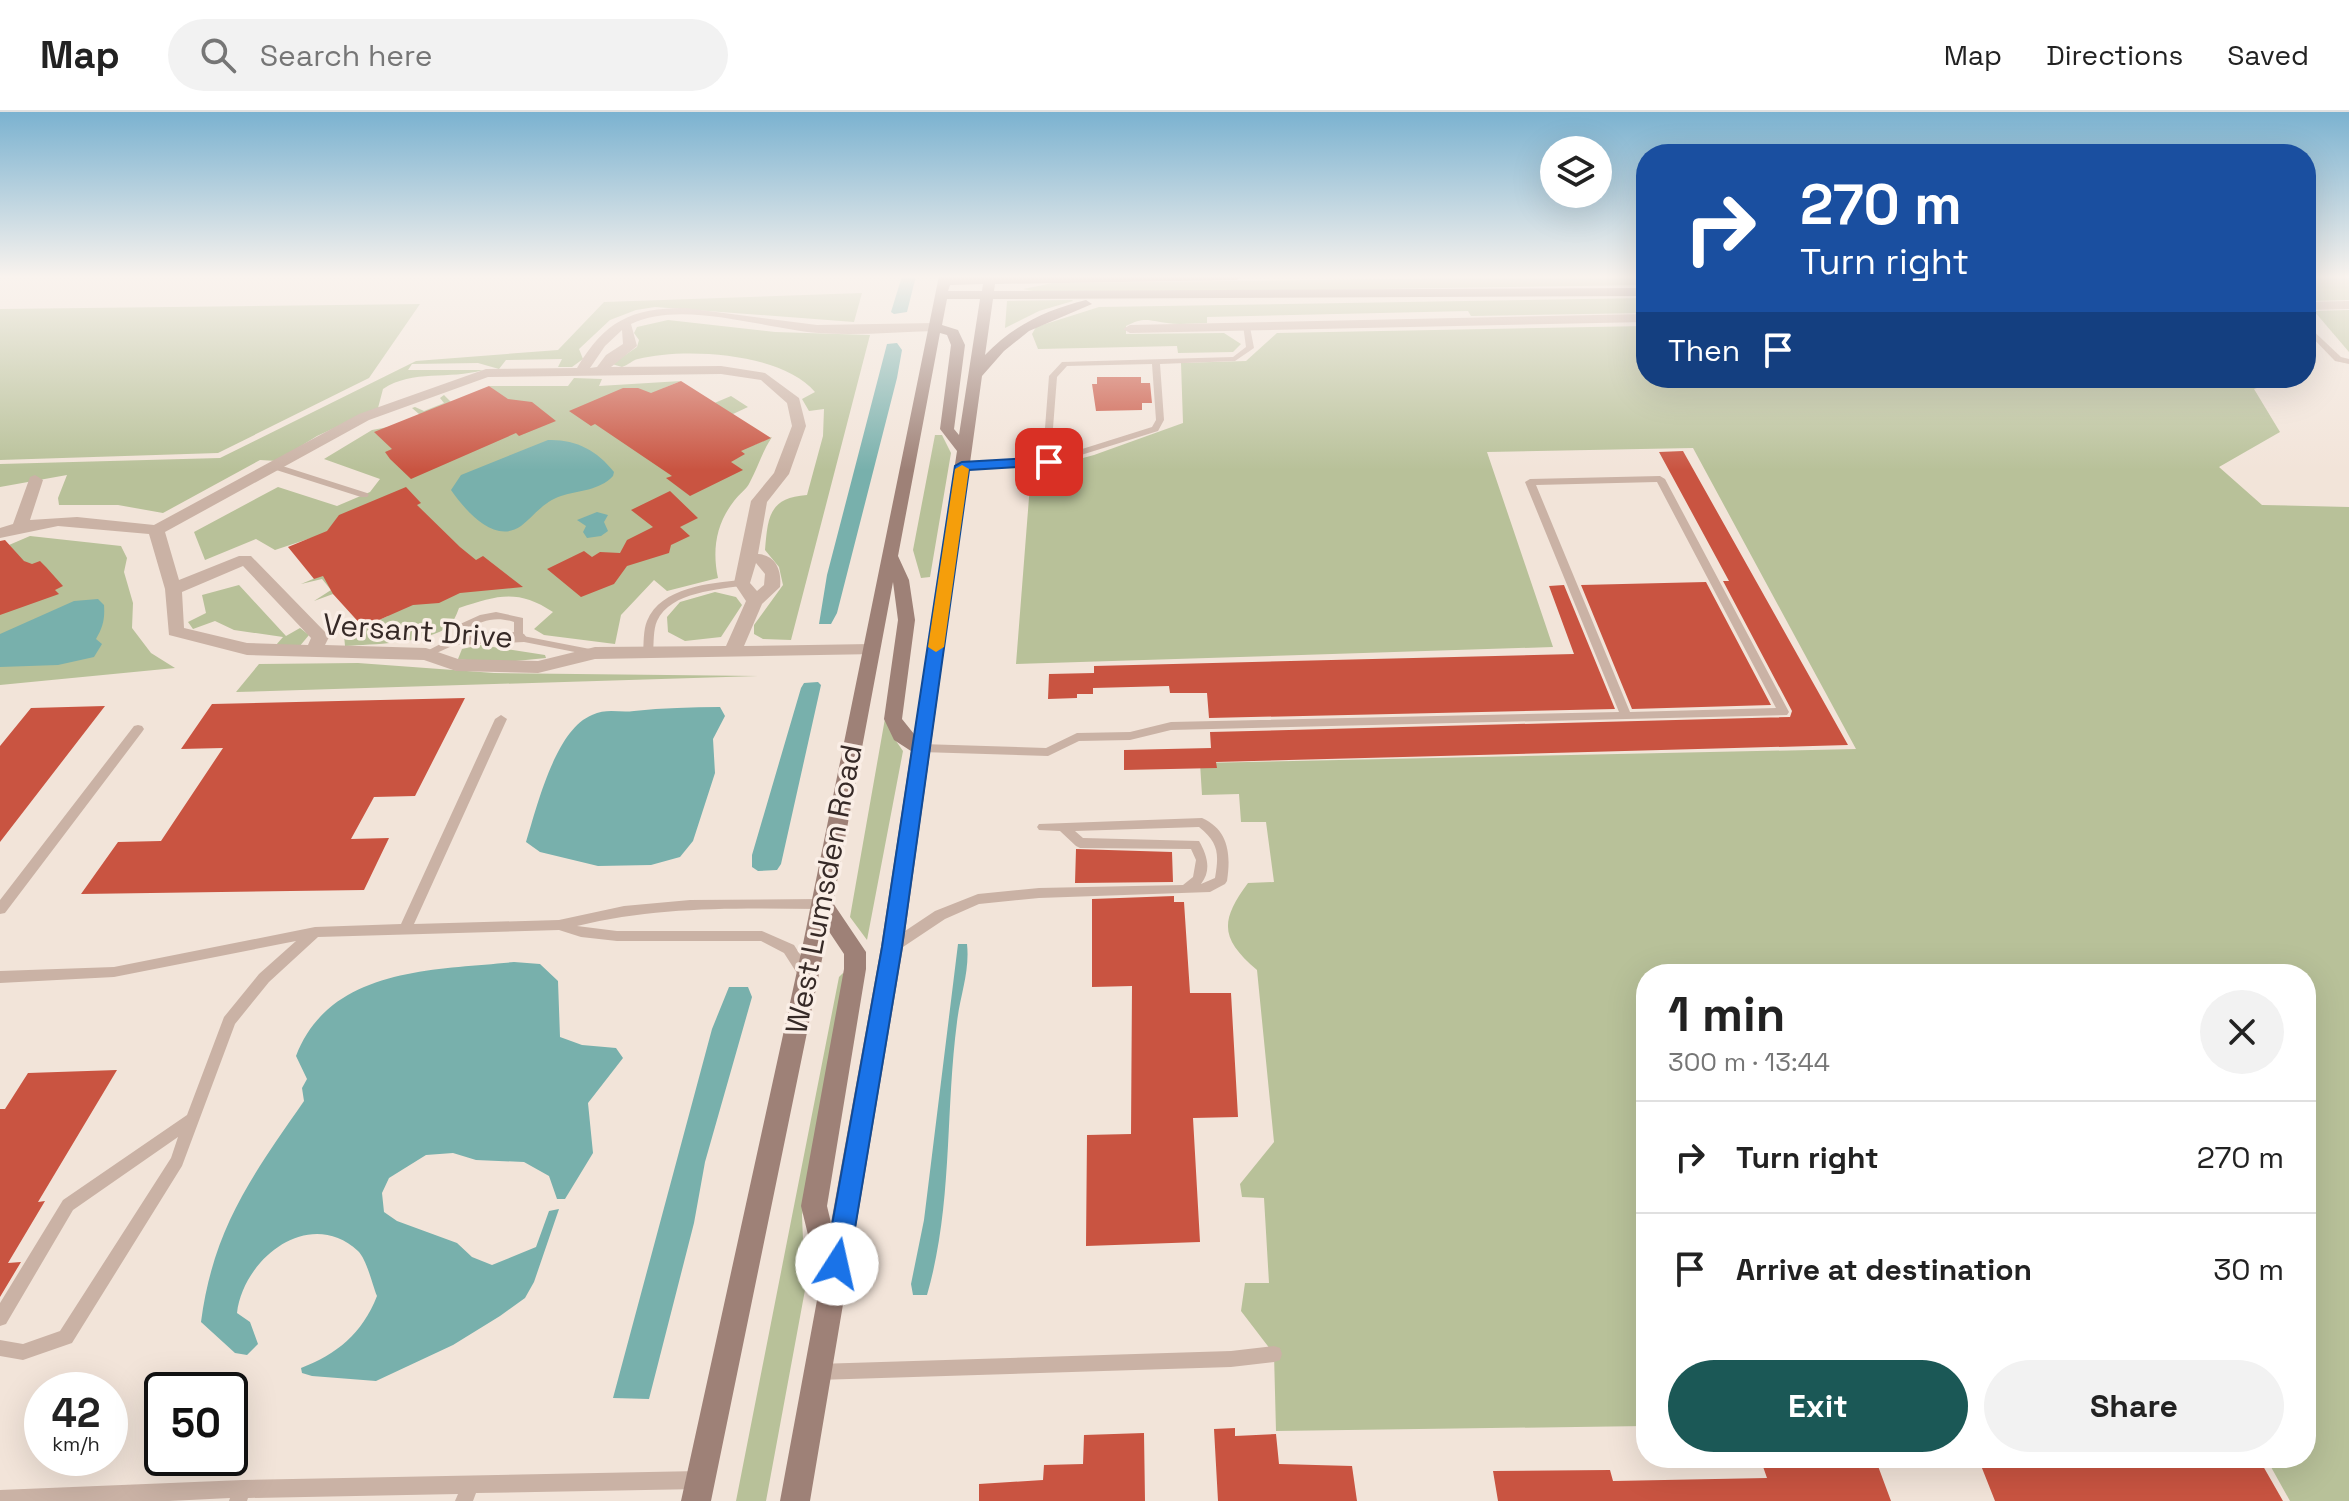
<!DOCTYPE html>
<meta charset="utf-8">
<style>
body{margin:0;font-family:"Space Grotesk",sans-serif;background:#f2f2f2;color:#222;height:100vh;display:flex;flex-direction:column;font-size:30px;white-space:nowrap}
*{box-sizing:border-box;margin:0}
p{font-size:26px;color:#767676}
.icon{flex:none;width:44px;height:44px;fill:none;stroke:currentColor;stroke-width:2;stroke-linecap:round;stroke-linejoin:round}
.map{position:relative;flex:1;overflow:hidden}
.drawer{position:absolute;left:1636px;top:852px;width:680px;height:504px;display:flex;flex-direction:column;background:#fff;border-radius:32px;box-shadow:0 8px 32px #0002}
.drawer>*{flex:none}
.hud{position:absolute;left:1636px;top:32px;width:680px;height:244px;border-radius:32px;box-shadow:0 8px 32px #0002;background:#1a4fa0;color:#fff;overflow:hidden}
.tools{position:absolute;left:1540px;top:24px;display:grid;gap:16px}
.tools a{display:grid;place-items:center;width:72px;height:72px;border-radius:50%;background:#fff;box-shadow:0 8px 32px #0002;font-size:40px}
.speed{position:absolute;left:24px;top:1260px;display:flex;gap:16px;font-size:40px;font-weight:700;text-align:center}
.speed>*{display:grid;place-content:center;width:104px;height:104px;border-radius:50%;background:#fff;box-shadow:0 8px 32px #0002;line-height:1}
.speed small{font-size:20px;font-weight:400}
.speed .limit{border:4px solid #111;border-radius:12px;background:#fff;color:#111}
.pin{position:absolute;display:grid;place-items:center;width:68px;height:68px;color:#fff;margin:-34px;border-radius:16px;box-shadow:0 4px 12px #0006}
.me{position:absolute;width:88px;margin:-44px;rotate:10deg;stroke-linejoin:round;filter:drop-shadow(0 0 6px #0008)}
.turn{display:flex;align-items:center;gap:28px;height:168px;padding:0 32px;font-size:36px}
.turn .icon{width:104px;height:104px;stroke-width:2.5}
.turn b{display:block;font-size:56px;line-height:68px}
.then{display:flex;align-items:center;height:76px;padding:0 32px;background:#0003;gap:16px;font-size:30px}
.round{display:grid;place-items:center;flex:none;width:84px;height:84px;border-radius:42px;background:#f2f2f2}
.overview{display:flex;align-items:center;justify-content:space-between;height:136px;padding:0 32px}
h1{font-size:48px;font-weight:600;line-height:60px}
.button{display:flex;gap:16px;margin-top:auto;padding:16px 32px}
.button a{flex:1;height:92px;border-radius:48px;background:#1b5856;color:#fff;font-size:32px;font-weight:600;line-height:92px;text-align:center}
.button a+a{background:#f2f2f2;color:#222}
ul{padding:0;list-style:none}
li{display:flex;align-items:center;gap:24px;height:112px;padding:0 32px;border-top:2px solid #e0e0e0}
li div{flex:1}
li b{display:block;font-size:30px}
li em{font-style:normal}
header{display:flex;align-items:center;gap:48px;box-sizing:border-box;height:112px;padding:0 40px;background:#fff;border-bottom:2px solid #e0e0e0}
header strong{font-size:38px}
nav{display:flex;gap:44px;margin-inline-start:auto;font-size:28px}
.search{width:560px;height:72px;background:#f2f2f2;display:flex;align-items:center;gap:20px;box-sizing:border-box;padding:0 28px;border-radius:44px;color:#767676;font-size:30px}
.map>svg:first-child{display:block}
.green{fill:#b8c199}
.water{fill:#78b0ac}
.building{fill:#c95441}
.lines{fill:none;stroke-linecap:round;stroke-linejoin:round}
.service{fill:#cab2a5;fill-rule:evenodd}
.minor{fill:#cab2a5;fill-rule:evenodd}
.secondary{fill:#9e8177;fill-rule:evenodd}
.route{fill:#1a73e8;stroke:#114b97;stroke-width:2}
.slow{fill:#f59e0b}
.labels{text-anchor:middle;stroke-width:7;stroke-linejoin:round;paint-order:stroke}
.street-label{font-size:30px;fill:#362a27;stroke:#faeee6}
</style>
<header>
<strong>Map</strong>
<div class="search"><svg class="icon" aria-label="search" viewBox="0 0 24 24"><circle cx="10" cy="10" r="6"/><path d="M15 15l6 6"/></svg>Search here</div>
<nav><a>Map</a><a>Directions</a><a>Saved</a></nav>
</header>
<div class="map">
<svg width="2349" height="1389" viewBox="0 0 2349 1389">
<rect width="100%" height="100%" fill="#f2e4d9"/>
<path class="green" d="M1646,164V173L1048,182L1023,177L1053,171Z
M2306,164H2349V188L2306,189Z
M862,181L854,210L655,195L636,198L610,208L579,237L583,247L572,255H558L562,247L506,248L499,257L478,251L412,252L408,258H483C449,268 413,257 383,277L378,296L317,324L277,349L260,348L163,401L118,393H59L58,386L67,363L0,375V352L220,346L416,249L558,238L604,190Z
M1646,186V201L1471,204L1468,199L1207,205V211C1194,211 1180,213 1167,211C1149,209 1145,204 1126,214V222L1224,221L1241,232L1233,240L1178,241L1177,234L1038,237L1032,222L1036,215L1099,195Z
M1007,189L1072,188L1073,189L1039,199L1005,216Z
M420,192L369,266L218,341L0,348V197Z
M2349,198V240L2314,199Z
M668,208L775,220L870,223L791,528L763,527L754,522V513L783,473L779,455L765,438C768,404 769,386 807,383L823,324L824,297L809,299L802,287L815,280C782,241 686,235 638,247C632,248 629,253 622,255L612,252L637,235L639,228L634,221L637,215Z
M1646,214V266H2286L2254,277L2280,320L2219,355L2262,393L2349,395V1389H2290L2266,1346H2306V862H1646V1314L1276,1319L1274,1242L1241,1199L1245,1171H1269L1264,1086L1242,1085L1240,1072L1274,1030L1257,858C1221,827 1219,810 1248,771L1274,770L1266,710H1241L1239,682L1202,683L1200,651L1856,637L1693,336L1487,340L1553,535L1016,552L1031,360L1094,343L1183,311L1181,251L1246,249L1277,221Z
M574,266L602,267L599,274L681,269L664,276L698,298L731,284L748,295L718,309L754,333L772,325C762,340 758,355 750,370C747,377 739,382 734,389C716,412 712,438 718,466L667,479L654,468L621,503L615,532L544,523L534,517L553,500C518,477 498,483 459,496C456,504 453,512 445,517C418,532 375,532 345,534L344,523L388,504L333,482L314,489L331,478L322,467L301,472L337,457L311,426L275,438L256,427L205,448L194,420L278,375L337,394L370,380L380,367L324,347L372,318L426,308L412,296L415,295L424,299L444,291L440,286L444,283L458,297L498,281L489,274H568Z
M935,323H942L951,341L930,465L921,466L913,438Z
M30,424L121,434L127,446L124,460L133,491L132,516L151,541L175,556L0,573V449L17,442L9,433Z
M239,473L286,524L300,516L309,523L299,535L276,533L283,525L234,518L215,509L193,517L188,510L206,501L202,483Z
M715,480L736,485L742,493L721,525L685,529L668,520L667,505L680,490Z
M480,533L545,543L546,546L494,551L458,547L462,537Z
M358,551L494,561L758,564L236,580L259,552Z
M890,578L894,626L903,639L867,828L850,805Z
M843,861L846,864L802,1103L805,1178L766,1389H736L839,865Z"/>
<path class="water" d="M902,164H916L907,200L894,202L891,200Z
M897,231L902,238L897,266L837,501L831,512H819L827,463L887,232Z
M548,328C575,327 597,338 614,360L613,364C599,379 579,378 561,384C543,390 535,403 521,414C494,433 465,398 451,378L461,363Z
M597,400L608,403L604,410L608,419L601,424L587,426L583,420L586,414L577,408Z
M98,487L104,493C105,507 103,515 96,527L102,532L94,545L58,553L0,555V522L74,489Z
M818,570L821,573L781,752L777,758L758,759L752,755V743L801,576L804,571Z
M720,595L725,604L713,627L715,661L693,729L680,745L651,753L598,754L540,740L526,730C537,695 555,618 592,603C607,596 619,601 634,599C663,596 691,595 720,595Z
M958,832H967C970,859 960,884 957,910C945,1002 953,1093 927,1183H913L911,1172L924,1108Z
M514,850L540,852L558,869L560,925L582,933L616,936L623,946L588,991L593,1041L565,1087H557L549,1064L524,1050L476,1048L453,1041L426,1043L389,1066L382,1081L384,1100L397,1109L457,1131L472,1145L492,1153L536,1135L549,1099L559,1097L534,1170L525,1186L500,1204L453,1233L376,1269L312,1264L302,1261L301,1256C337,1242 362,1222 377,1184C372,1172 367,1148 358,1139C309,1094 243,1147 237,1201L250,1210L258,1232L247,1243L235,1241L201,1210C213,1117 252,1064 304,989L302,976L307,967L296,944C330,855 434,858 514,850Z
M729,875H748L752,885L705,1050L694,1111L649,1287L613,1286L712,917Z"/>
<path class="building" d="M1097,265H1141V271H1150L1152,291H1142V298L1096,299L1092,272H1097Z
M681,269L771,326L741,339L745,342L731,350L743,358L690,384L666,366L672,364L595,312L591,314L569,299L623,276H638L651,281Z
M489,274L508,287L532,290L556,309L519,324L516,321L411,367L390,347L385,340L392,337L374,320Z
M1683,339L1848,633L1216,650L1217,656L1124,658V638L1211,636L1210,620L1790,605L1792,599L1723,469H1729L1659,340Z
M406,375L421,391L417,393L460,435L476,448L483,444L523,475L460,481L439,491L413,493L363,515L333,482L323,464L314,467L288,435L327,419L339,403Z
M670,379L698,406L680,415L690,424L671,433L669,441L627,454L614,472L581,485L547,457L584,439L592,445L600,440L620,441L627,428L653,415L631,398Z
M5,428L24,449L32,452L40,449L46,455L63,474L55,478L59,482L0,503V429Z
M1706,470L1771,593L1632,597L1581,473Z
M1564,473L1615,597L1209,606L1207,581H1170L1169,574L1093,576V582H1077V586L1048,587L1049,562L1094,561V554L1574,542L1549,474Z
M465,586L415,684L374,685L351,727L389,726L364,778L81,782L118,730L161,729L223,636L181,637L212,592Z
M105,594L0,730V634L31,596Z
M1076,737L1172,740L1173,770L1075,771Z
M1174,784V790H1184L1190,881H1231L1238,1005L1193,1006L1200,1130L1086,1134L1087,1023L1131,1022L1132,874L1092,875V787Z
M117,958L38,1090L45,1089L8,1151L21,1150L0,1185V997H5L28,961Z
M1235,1316V1324L1276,1322L1279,1352L1352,1354L1357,1389H1218L1214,1317Z
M1144,1321L1145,1389H979V1372L1043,1368L1044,1353L1083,1352L1084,1323Z
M1760,1346H1875L1891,1389H1498L1493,1359L1610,1358L1613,1369L1767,1366Z
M1978,1346L2259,1347L2283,1389H1995Z"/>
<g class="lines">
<path class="service" d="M2306,212L2341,245L2349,247V252L2335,249L2306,219Z
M1243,213L1250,215L1254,236L1235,249L1160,252L1164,308L1158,319L1049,353L962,357L957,354L962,351L1047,347L1055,341L1056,332L1045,316L1049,264L1062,250L1233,245L1246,235ZM1152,252L1156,308L1152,315L1063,343L1064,332L1053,316L1057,265L1067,254Z
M273,351L367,381L369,383L367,385H361L270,356L268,354Z
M1660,364L1665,367L1789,600L1787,603L1171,618L1130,628L1079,629L1048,644L921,640L915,636L921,632L1046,636L1077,621L1130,620L1171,610L1619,600L1525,370L1530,367ZM1657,370L1776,596L1630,600L1536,373Z
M742,468L746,469V473C719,478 671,479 657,509C653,518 654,531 653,541L648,544L644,543L643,541C644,531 643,519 647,509C661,475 710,471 742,468Z
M496,500L523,506V524L595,538L600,541L595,544L514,528V510C496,504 483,508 467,517L463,529L430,544H422L421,542L454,525L458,513L480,503Z
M501,603L507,607L414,812L559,808L624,794L690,788L822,787L827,788L828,792L827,796L822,797C740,796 657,794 577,814L617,819H762L794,833L812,861L814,865L812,869L807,871L802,869L784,841L761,829H617L581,825L559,818L318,825L269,870L235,912L182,1054L72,1231L23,1248L0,1244V1228L23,1232L60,1219L171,1046L178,1025L73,1098L6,1212L0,1214V1191L63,1088L187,1003L224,905L259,862L296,829L114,865L0,871V859L114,855L315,815L401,812L495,607Z
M138,613L142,614L144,617L142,620L5,801L0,802V788L134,614Z
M1202,706C1229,718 1231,743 1227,769L1225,772L1210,780L1039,786L979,792L945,807L897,839L892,840L887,839L885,835L887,831L935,799L978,782L1039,776L1183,773L1193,765L1196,748L1191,737L1080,736L1076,734L1060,719L1039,718L1037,715L1039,712ZM1199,715C1219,731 1219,742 1215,766L1201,772C1212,758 1207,743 1199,729L1083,726L1075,719Z
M1274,1234L1280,1236L1282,1242L1280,1248L1274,1250L1231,1255L817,1268L811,1266L809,1260L811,1254L817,1252L1231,1239Z
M700,1359L706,1362L709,1368L706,1374L700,1377L476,1381L473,1389H455L458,1382L248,1386L247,1389H229L230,1386L169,1389H0V1378L243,1368Z"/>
<path class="minor" d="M2349,189V197L2306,198V190Z
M685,196L817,213L935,211L942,215L935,219C896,220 857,224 819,221C764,217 682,187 631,212L637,234L611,255L721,254L765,261L799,286L806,314L789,362L767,390L758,442C776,443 782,459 780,475L762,492L744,534L871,532L877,534L880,538L877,542L595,547L538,561L456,559L424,548L247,543L169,523L165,477L149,422L58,414L0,426V416L13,412L30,365L35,363L43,368L30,408L77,405L154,413L359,302L486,257L577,256C605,209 631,196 685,196ZM622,218L623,232L606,243L597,255L590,256L605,234ZM721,262L761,268L787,291L792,314L774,361L751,389L734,471L746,489L726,534L595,535L538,549L458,547L426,536L325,533L329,525L326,521L251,444H239L179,468L165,420L369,308L488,265ZM756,451L765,462L764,473L757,479L750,471ZM243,454L311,526L308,533L247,531L184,516L182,480Z
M1646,202V210L1130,221L1123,217L1130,213Z
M518,520L524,522L527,526L524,530L459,533L450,527L459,521Z"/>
<path class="secondary" d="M939,164H1243L1237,168L995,172L994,179L1646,176V184L993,187L985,243C1014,213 1046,198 1086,188L1092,192L1029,219L1004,239L982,264L903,835L810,1389H780L820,1172L801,1094L844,857V842L828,818L711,1389H681L804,827ZM983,172L982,179H948L950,173ZM947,187H980L959,323L954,317L965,233L958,218L942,213ZM940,221L947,223L951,233L940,317L957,339L914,622L902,607L915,508L909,468L898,444ZM893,470L898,508L884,607L894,628L911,639L881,835L831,1111L827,1094L866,857V840L833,791Z"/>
</g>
<linearGradient id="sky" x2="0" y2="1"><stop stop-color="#7bb2d0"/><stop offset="0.46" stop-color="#f9f3ee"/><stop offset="1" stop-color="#f9f3ee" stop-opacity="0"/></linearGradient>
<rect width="2349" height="358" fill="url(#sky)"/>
<path class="route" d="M1049,345L1056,350L1054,353L969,358L902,835L849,1152L845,1161L837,1164L828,1161L825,1152L882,835L955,354L962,350Z"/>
<path class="slow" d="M962,353L969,357L944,535L936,540L928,535L955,357Z"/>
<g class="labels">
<g class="street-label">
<text transform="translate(418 519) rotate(4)" y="10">Versant Drive</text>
<text transform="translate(824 777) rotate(-79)" y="10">West Lumsden Road</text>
</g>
</g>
</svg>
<div class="tools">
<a><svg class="icon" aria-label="layers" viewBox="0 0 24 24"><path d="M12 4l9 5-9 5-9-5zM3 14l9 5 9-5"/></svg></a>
</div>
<div class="speed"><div>42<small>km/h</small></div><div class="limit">50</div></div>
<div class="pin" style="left:1049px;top:350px;background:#d93025"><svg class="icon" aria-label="arrive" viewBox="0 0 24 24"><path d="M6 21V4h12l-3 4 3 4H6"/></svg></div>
<svg class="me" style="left:837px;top:1152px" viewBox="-20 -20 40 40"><circle r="19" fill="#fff"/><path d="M0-13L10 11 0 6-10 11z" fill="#1a73e8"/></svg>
<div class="hud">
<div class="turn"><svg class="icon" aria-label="right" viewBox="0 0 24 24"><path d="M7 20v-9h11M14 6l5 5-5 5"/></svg><div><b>270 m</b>Turn right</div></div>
<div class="then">Then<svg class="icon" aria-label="arrive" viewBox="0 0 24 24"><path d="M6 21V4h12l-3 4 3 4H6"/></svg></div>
</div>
<section class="drawer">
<div class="overview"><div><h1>1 min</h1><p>300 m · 13:44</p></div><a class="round"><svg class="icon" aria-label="close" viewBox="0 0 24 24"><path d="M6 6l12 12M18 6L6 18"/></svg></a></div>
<ul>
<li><svg class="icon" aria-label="right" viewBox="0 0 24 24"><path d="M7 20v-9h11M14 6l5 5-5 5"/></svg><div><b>Turn right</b></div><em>270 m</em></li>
<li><svg class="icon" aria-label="arrive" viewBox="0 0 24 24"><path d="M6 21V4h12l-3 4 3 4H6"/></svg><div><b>Arrive at destination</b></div><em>30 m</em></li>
</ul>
<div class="button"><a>Exit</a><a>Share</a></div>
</section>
</div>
